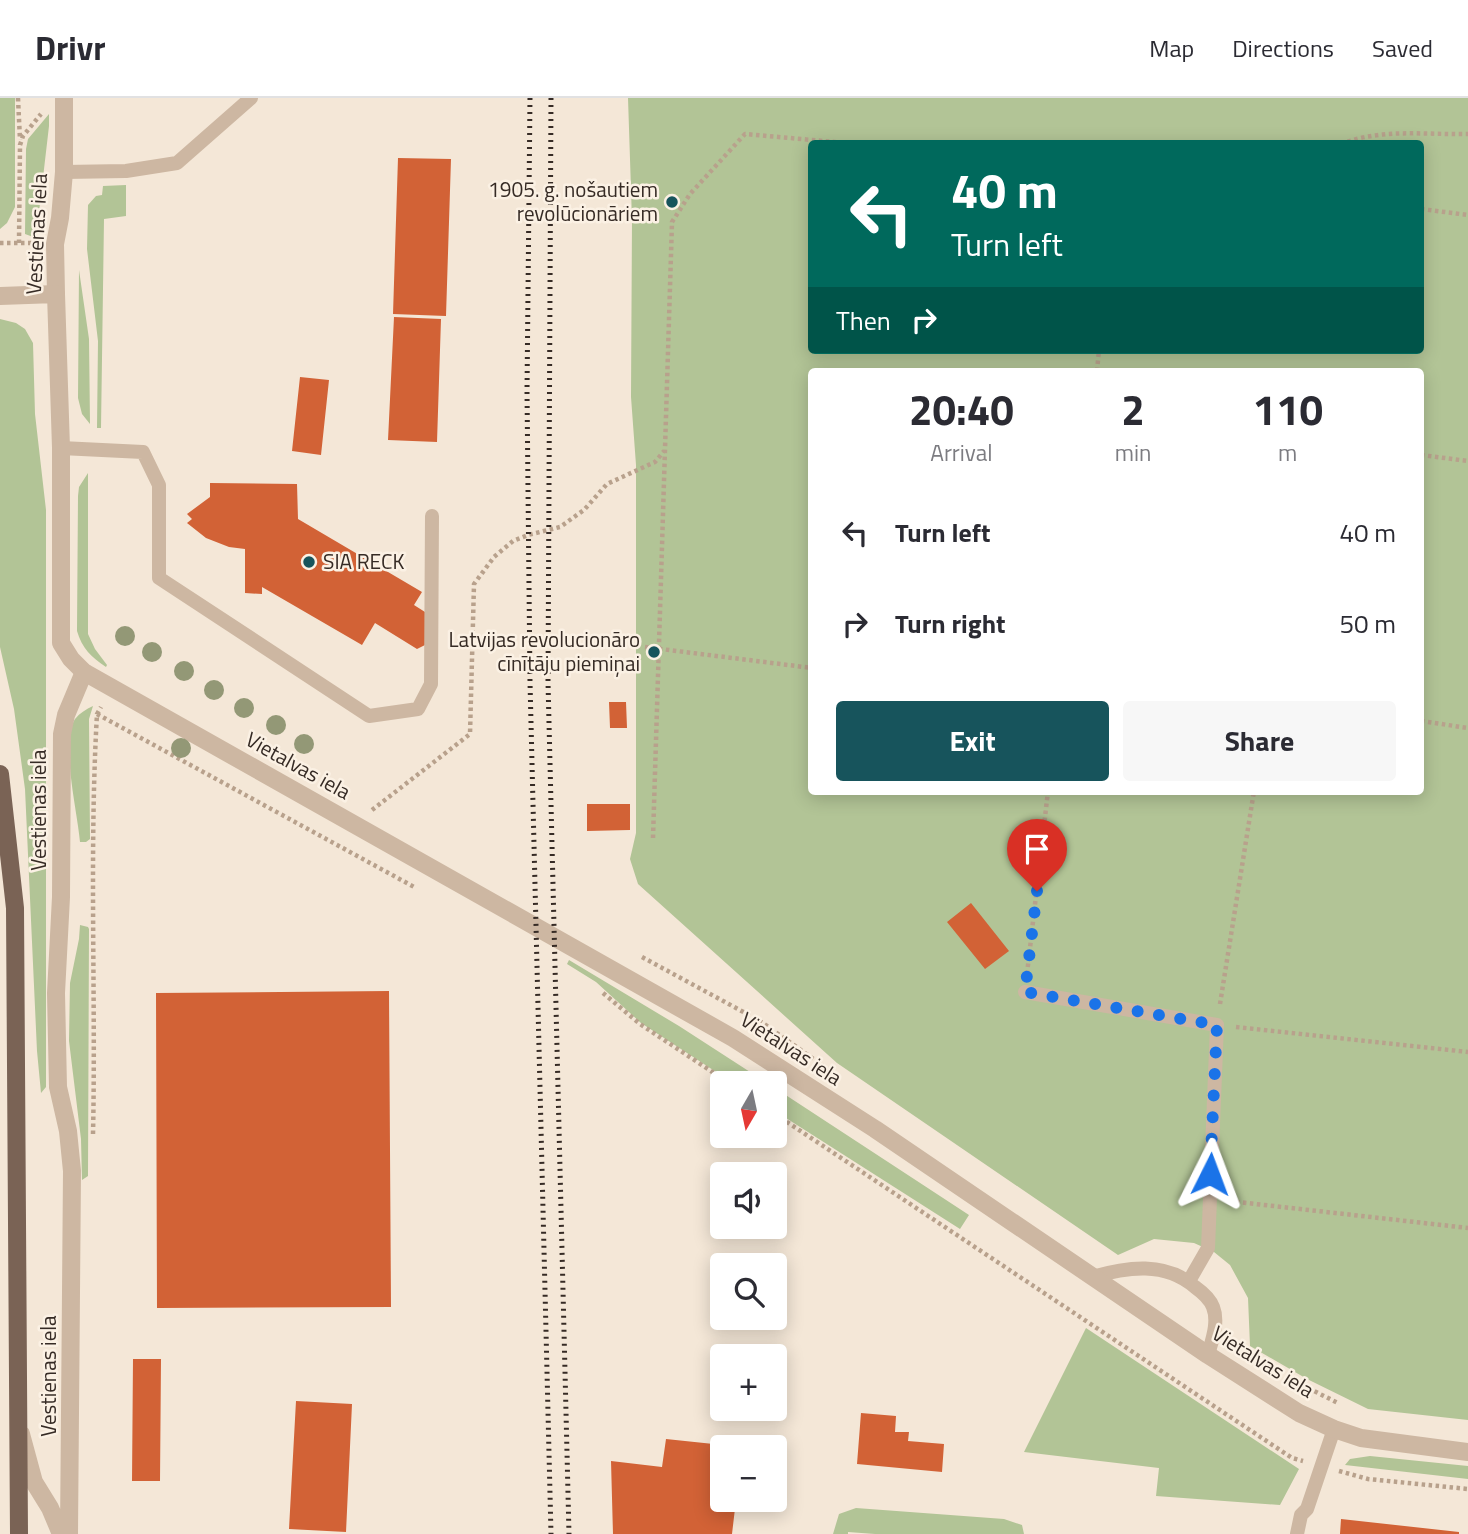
<!DOCTYPE html>
<meta charset="utf-8">
<style>
body{margin:0;font-family:"Titillium Web",sans-serif;background:#f7f7f7;color:#2b2b33;height:100vh;display:flex;flex-direction:column;font-size:26px;white-space:nowrap}
*{box-sizing:border-box;margin:0}
p{font-size:23px;color:#7c7c81}
.icon{flex:none;width:38px;height:38px;fill:none;stroke:currentColor;stroke-width:2;stroke-linecap:round;stroke-linejoin:round}
.map{position:relative;flex:1;overflow:hidden}
.drawer{position:absolute;left:808px;top:270px;width:616px;height:427px;display:flex;flex-direction:column;background:#fff;border-radius:7px;box-shadow:0 4px 18px #0003}
.drawer>*{flex:none}
.banner{position:absolute;left:808px;top:42px;width:616px;height:214px;border-radius:7px;box-shadow:0 4px 18px #0003;background:#00695c;color:#fff;overflow:hidden}
.needle{width:46px;rotate:189deg}
.controls{position:absolute;left:710px;top:973px;display:grid;gap:14px}
.controls a{display:grid;place-items:center;width:77px;height:77px;border-radius:7px;background:#fff;box-shadow:0 4px 18px #0003;font-size:35px}
.pin{position:absolute;display:grid;place-items:center;width:60px;height:60px;color:#fff;margin:-72px -30px;border-radius:50% 50% 50% 0;rotate:-45deg;box-shadow:0 0 7px #0007}
.pin .icon{rotate:45deg}
.me{position:absolute;width:77px;margin:-38px;rotate:3deg;stroke-linejoin:round;filter:drop-shadow(0 0 5px #0008)}
.turn{display:flex;align-items:center;gap:24px;height:147px;padding:0 28px;font-size:32px}
.turn .icon{width:91px;height:91px;stroke-width:2.5}
.turn b{display:block;font-size:49px;line-height:60px}
.then{display:flex;align-items:center;height:66px;padding:0 28px;background:#0003;gap:14px;font-size:26px}
.eta{display:flex;justify-content:space-evenly;align-items:center;height:119px;text-align:center}
.eta b{font-size:42px;font-weight:700;line-height:49px}
.action{display:flex;gap:14px;margin-top:auto;padding:14px 28px}
.action a{flex:1;height:80px;border-radius:7px;background:#17545c;color:#fff;font-size:28px;font-weight:700;line-height:80px;text-align:center}
.action a+a{background:#f7f7f7;color:#2b2b33}
ul{padding:0;list-style:none}
li{display:flex;align-items:center;gap:21px;height:91px;padding:0 28px}
li div{flex:1}
li b{display:block;font-size:26px}
li em{font-style:normal}
header{display:flex;align-items:center;gap:42px;box-sizing:border-box;height:98px;padding:0 35px;background:#fff;border-bottom:2px solid #e1e1e2}
header strong{font-size:33px}
nav{display:flex;gap:38px;margin-inline-start:auto;font-size:24px}
.map>svg:first-child{display:block}
.green{fill:#b2c496;fill-rule:evenodd}
.building{fill:#d26236}
.lines{fill:none;stroke-linecap:round;stroke-linejoin:round}
.path{stroke:#b8a18c;stroke-width:4.5;stroke-dasharray:3.5 3.5;stroke-linecap:butt}
.service{stroke:#cdb7a2;stroke-width:14}
.minor{stroke:#cdb7a2;stroke-width:18}
.tertiary{stroke:#cdb7a2;stroke-width:18}
.primary{stroke:#7a6355;stroke-width:18}
.rail{stroke:#362b25;stroke-width:5;stroke-dasharray:2 5;stroke-linecap:butt}
.tree{fill:#939876}
.route{stroke:#1a73e8;stroke-width:12;stroke-dasharray:0 21.6}
.poi-dot{fill:#17545c;stroke:#fbf1e4;stroke-width:2.5}
.labels{text-anchor:middle;stroke-width:5;stroke-linejoin:round;paint-order:stroke}
.poi-label{font-size:21px;fill:#362b25;stroke:#fbf1e4;text-anchor:end}
.street-label{font-size:21px;fill:#362b25;stroke:#fbf1e4}
</style>
<header>
<strong>Drivr</strong>
<nav><a>Map</a><a>Directions</a><a>Saved</a></nav>
</header>
<div class="map">
<svg width="1468" height="1436" viewBox="0 0 1468 1436">
<rect width="100%" height="100%" fill="#f4e7d7"/>
<path class="green" d="M0,0H15V109L7,125L0,131Z
M628,0H1468V1322L1368,1311L1307,1281L1250,1248L1248,1200L1230,1167L1214,1154L1194,1145L1154,1141L1118,1157L837,965L638,786L630,761L636,735V367L631,299L632,122ZM812,46H1421V252H812ZM812,273H1421V693H812Z
M49,16V28L36,140L25,136L26,51L28,41Z
M126,87V118L104,121L101,330H97L98,243L87,151L88,107L96,98L102,97L103,88Z
M79,172L89,241L90,326L82,316L78,300Z
M0,221L16,225L25,231L33,245L35,316L46,412V989L41,995L37,953L25,691L14,611L0,549Z
M88,375V536L95,551L107,567L106,569C91,559 82,550 77,533L78,398L79,389Z
M93,608L89,621L90,741L86,744H80C78,716 60,644 75,621C80,615 86,611 93,608Z
M80,827L88,829L89,831L88,1078L82,1082L81,1041L69,943L70,885L79,841Z
M569,862L679,928L767,985H733L641,925L596,884L567,866Z
M775,990L969,1117L960,1131L775,1013Z
M1086,1230L1299,1371L1280,1407L1156,1398L1159,1370L1024,1354Z
M1370,1358L1468,1368V1381L1345,1367L1350,1361Z
M856,1410L1004,1421L1022,1427L1024,1436H875L848,1434V1436H833L839,1416Z"/>
<path class="building" d="M398,60L451,61L446,218L393,216Z
M394,219L441,221L437,344L388,342Z
M300,279L329,282L321,357L292,353Z
M210,385L297,386L298,421L422,494L414,507L425,514V547L417,551L375,525L362,547L262,489V496L245,495V451L229,449L206,440L187,425L192,421L187,416L210,399Z
M609,604H626L627,630H610Z
M587,706H630V732L587,733Z
M971,805L1009,853L985,871L947,824Z
M389,893L391,1209L157,1210L156,895Z
M133,1261H161L160,1383H132Z
M296,1303L352,1306L346,1434L289,1431Z
M861,1315L896,1318L895,1334H909L908,1343L944,1346L942,1374L857,1366Z
M666,1341L723,1347V1402H736L732,1436H613L611,1363L662,1369Z
M1341,1421L1459,1434V1436H1340Z"/>
<g class="lines">
<path class="path" d="M18,0L20,42
M1341,46C1382,30 1424,37 1468,36
M1421,111L1468,117
M0,145H34
M19,145L20,47L23,38L41,16
M1097,273L1099,252
M1421,357L1468,363
M645,549L812,570
M97,616L416,790
M1421,623L1468,630
M372,712L470,636L474,486L494,459L513,443L528,437L560,429L584,412L607,386L655,364L664,353
M653,740L672,124L690,96L745,36L857,46
M642,859L760,923L826,970
M1027,876L1048,693
M603,895L640,926L729,985
M1220,906L1254,693
M1236,929L1468,954
M775,1016L1292,1360L1303,1363
M93,1036C96,896 89,756 97,616L101,609
M1229,1103L1468,1130
M1302,1287L1338,1305
M1339,1373L1368,1381L1468,1391"/>
<path class="service" d="M64,74L126,73L177,65L251,0
M61,350L143,354L159,387V480L369,618L418,611L431,586L432,418
M1025,894L1217,927L1208,1150L1189,1183
M1092,1179C1127,1169 1165,1163 1195,1189C1202,1194 1210,1201 1213,1209C1219,1224 1212,1242 1208,1257
M1297,1436L1301,1417L1307,1411L1334,1331"/>
<path class="minor" d="M56,196L55,146L60,120L64,74V0
M21,1336L34,1384L50,1410L61,1436
M69,1436L72,1073L68,1033L58,989L56,895L61,799L62,636L66,617L84,574"/>
<path class="tertiary" d="M0,198L56,196L61,350V545L71,561L84,574L733,940L875,1031L1208,1257L1299,1315L1334,1331L1361,1340L1468,1354"/>
<path class="primary" d="M0,676L15,810L19,1436"/>
<path class="rail" d="M530,0L527,293L530,584L551,1436
M551,0L548,584L569,1436"/>
</g>
<g class="tree">
<circle cx="125" cy="538" r="10"/>
<circle cx="152" cy="554" r="10"/>
<circle cx="184" cy="573" r="10"/>
<circle cx="214" cy="592" r="10"/>
<circle cx="244" cy="610" r="10"/>
<circle cx="276" cy="627" r="10"/>
<circle cx="304" cy="646" r="10"/>
<circle cx="181" cy="650" r="10"/>
</g>
<g class="lines">
<path class="route" d="M1037,793L1025,894L1217,927L1210,1076"/>
</g>
<g class="poi-dot">
<circle cx="672" cy="104" r="7"/>
<circle cx="309" cy="464" r="7"/>
<circle cx="654" cy="554" r="7"/>
</g>
<g class="labels">
<g class="poi-label">
<text x="658" y="99">1905. g. nošautiem<tspan x="658" dy="24">revolūcionāriem</tspan></text>
<text x="323" y="471" text-anchor="start">SIA RECK</text>
<text x="640" y="549">Latvijas revolucionāro<tspan x="640" dy="24">cīnītāju piemiņai</tspan></text>
</g>
<g class="street-label">
<text transform="translate(37 136) rotate(-87)" y="7">Vestienas iela</text>
<text transform="translate(298 668) rotate(29)" y="7">Vietalvas iela</text>
<text transform="translate(39 712) rotate(-90)" y="7">Vestienas iela</text>
<text transform="translate(791 951) rotate(33)" y="7">Vietalvas iela</text>
<text transform="translate(1263 1264) rotate(32)" y="7">Vietalvas iela</text>
<text transform="translate(49 1278) rotate(-90)" y="7">Vestienas iela</text>
</g>
</g>
</svg>
<div class="controls">
<a><svg class="needle" viewBox="-14 -14 28 28"><path d="M0-13l5 13h-10z" fill="#e53935"/><path d="M0 13l5-13h-10z" fill="#7c7c81"/></svg></a>
<a><svg class="icon" aria-label="sound" viewBox="0 0 24 24"><path d="M4 9h4l5-4v14l-5-4H4zM17 9q2 3 0 6"/></svg></a>
<a><svg class="icon" aria-label="search" viewBox="0 0 24 24"><circle cx="10" cy="10" r="6"/><path d="M15 15l6 6"/></svg></a>
<a>+</a>
<a>−</a>
</div>
<div class="pin" style="left:1037px;top:793px;background:#d93025"><svg class="icon" aria-label="arrive" viewBox="0 0 24 24"><path d="M6 21V4h12l-3 4 3 4H6"/></svg></div>
<svg class="me" style="left:1210px;top:1076px" viewBox="-20 -20 40 40"><path d="M0-17L14 15 0 8-14 15z" fill="#1a73e8" stroke="#fff" stroke-width="4"/></svg>
<div class="banner">
<div class="turn"><svg class="icon" aria-label="left" viewBox="0 0 24 24"><path d="M17 20v-9H6M10 6l-5 5 5 5"/></svg><div><b>40 m</b>Turn left</div></div>
<div class="then">Then<svg class="icon" aria-label="right" viewBox="0 0 24 24"><path d="M7 20v-9h11M14 6l5 5-5 5"/></svg></div>
</div>
<section class="drawer">
<div class="eta">
<div><b>20:40</b><p>Arrival</p></div>
<div><b>2</b><p>min</p></div>
<div><b>110</b><p>m</p></div>
</div>
<ul>
<li><svg class="icon" aria-label="left" viewBox="0 0 24 24"><path d="M17 20v-9H6M10 6l-5 5 5 5"/></svg><div><b>Turn left</b></div><em>40 m</em></li>
<li><svg class="icon" aria-label="right" viewBox="0 0 24 24"><path d="M7 20v-9h11M14 6l5 5-5 5"/></svg><div><b>Turn right</b></div><em>50 m</em></li>
</ul>
<div class="action"><a>Exit</a><a>Share</a></div>
</section>
</div>
